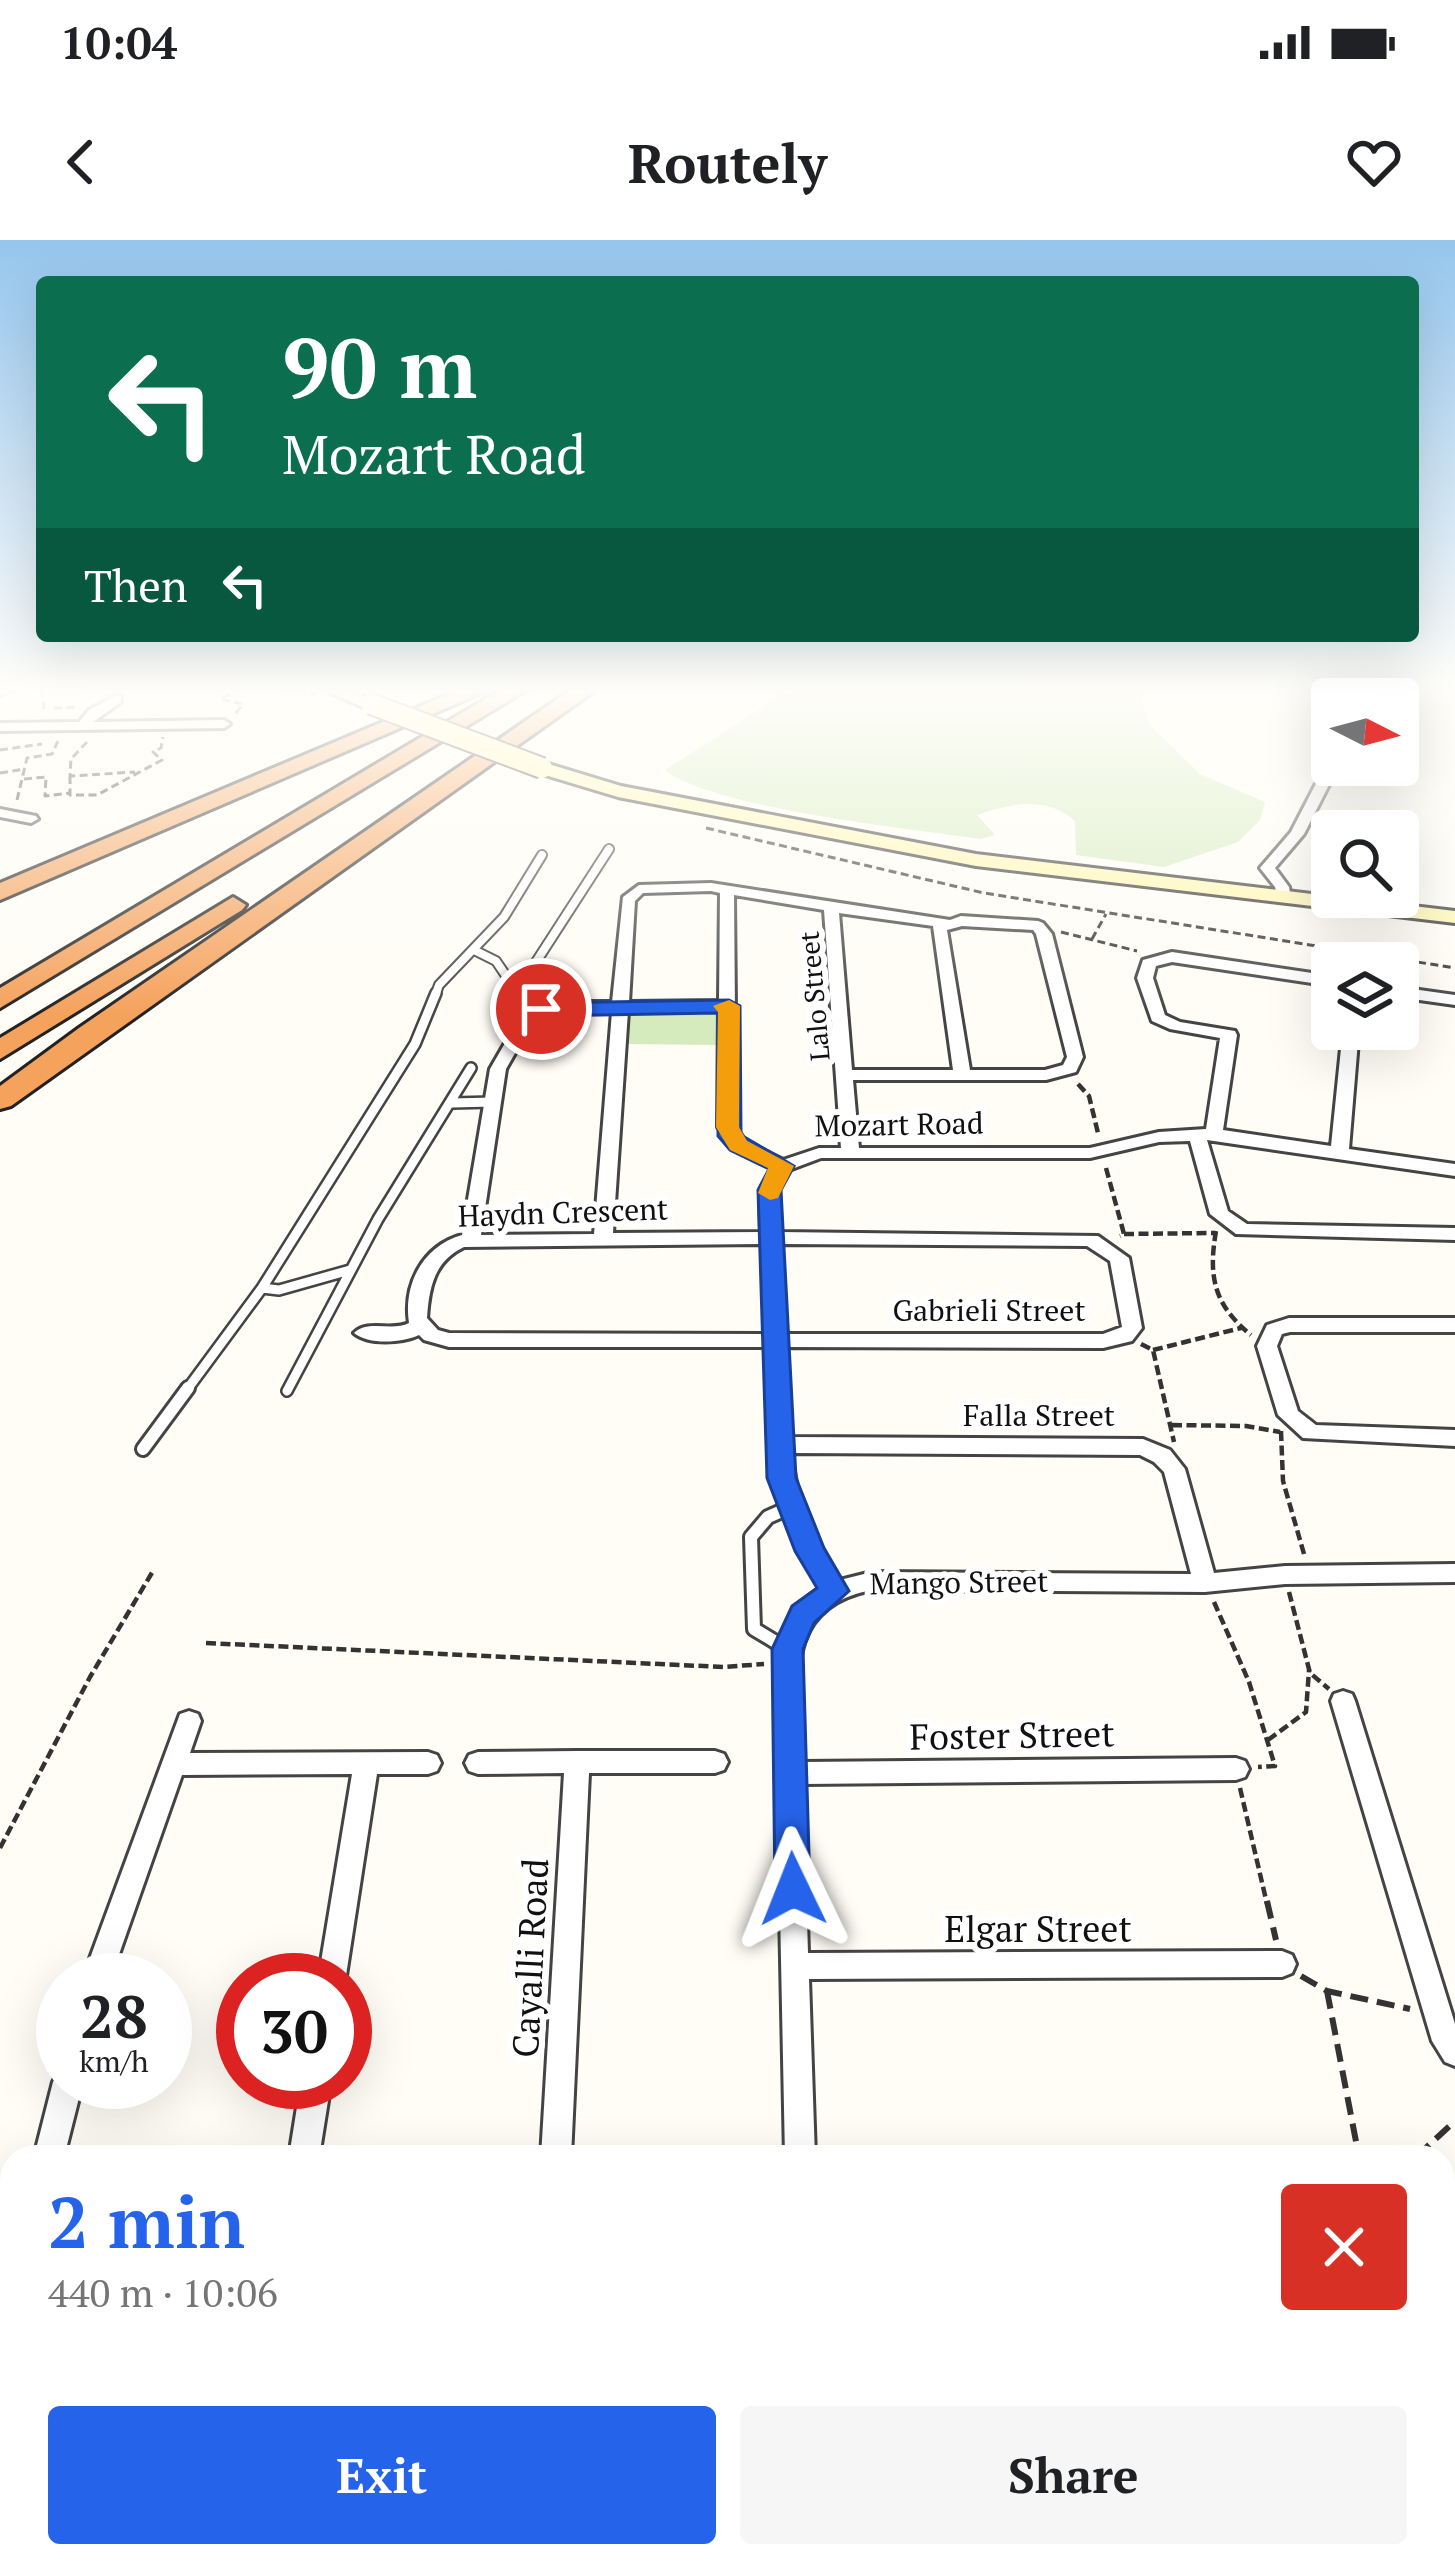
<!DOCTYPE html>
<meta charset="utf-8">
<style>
body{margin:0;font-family:"PT Serif",serif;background:#f6f6f6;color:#202124;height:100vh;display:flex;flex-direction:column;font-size:45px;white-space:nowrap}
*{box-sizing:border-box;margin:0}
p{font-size:39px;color:#757577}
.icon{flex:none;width:66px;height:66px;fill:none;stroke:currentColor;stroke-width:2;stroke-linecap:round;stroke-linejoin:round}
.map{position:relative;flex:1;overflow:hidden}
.panel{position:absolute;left:0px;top:1905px;width:1455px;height:423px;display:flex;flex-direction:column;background:#fff;border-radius:36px 36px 0 0;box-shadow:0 12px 48px #0002}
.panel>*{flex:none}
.hud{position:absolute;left:36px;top:36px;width:1383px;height:366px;border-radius:12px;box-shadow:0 12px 48px #0002;background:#0b6e4f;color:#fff;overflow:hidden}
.needle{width:78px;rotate:96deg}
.tools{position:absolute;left:1311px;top:438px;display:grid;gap:24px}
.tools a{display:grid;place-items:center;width:108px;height:108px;border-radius:12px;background:#fff;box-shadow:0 12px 48px #0002;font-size:60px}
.speed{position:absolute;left:36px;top:1713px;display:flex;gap:24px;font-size:60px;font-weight:700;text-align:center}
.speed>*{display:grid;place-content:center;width:156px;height:156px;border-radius:50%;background:#fff;box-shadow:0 12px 48px #0002;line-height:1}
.speed small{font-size:30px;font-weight:400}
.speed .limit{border:18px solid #d22;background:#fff;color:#111}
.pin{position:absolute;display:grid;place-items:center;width:102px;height:102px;color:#fff;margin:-51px;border:6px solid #fff;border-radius:50%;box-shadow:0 3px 12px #0007}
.me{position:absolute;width:132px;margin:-66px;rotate:358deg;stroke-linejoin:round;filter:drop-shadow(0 0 9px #0008)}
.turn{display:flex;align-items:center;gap:42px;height:252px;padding:0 48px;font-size:54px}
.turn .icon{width:156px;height:156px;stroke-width:2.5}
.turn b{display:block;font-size:84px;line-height:102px}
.then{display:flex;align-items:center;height:114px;padding:0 48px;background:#0003;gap:24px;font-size:45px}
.round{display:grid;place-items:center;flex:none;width:126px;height:126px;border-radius:12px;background:#f6f6f6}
.overview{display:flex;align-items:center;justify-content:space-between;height:204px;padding:0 48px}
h1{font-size:72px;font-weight:700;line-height:90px;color:#2563eb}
.primary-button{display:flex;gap:24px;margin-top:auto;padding:24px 48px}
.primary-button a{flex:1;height:138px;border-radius:12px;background:#2563eb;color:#fff;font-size:48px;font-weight:700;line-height:138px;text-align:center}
.primary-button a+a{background:#f6f6f6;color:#202124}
.status{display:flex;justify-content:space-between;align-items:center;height:84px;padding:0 60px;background:#fff;direction:ltr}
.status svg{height:33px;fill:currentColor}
header{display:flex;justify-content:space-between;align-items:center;height:156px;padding:0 48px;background:#fff;font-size:54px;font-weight:700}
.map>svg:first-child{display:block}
.green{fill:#d5ebbd}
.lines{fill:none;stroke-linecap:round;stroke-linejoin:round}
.lane-far2-casing{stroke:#444;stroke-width:12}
.lane-far1-casing{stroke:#444;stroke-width:14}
.lane-casing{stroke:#444;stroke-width:18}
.street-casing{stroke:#444;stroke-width:6}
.secondary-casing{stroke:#333;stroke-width:6}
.highway-casing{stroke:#222;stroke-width:6}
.path-far2{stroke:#333;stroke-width:3;stroke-dasharray:8 4.5;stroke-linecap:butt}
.path-far1{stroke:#333;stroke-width:4.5;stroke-dasharray:10 4.5;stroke-linecap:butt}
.path{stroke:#333;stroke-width:6;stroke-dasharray:18 9;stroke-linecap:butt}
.lane-far2{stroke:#fff;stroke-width:8}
.lane-far1{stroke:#fff;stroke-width:9}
.lane{stroke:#fff;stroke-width:12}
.street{fill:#fff;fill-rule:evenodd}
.secondary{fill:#fff6b0;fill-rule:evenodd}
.highway{fill:#f5a25d;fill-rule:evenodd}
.secondary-bridge-casing{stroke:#333;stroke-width:24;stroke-linecap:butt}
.secondary-bridge{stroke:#fff6b0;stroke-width:20}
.route{fill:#2563eb;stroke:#184099;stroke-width:3}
.slow{fill:#f59e0b}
.labels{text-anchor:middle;stroke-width:12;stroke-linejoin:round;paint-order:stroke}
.far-street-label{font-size:27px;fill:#111;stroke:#fff}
.street-label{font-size:30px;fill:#111;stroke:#fff}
.near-street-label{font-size:36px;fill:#111;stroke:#fff}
</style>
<div class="status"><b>10:04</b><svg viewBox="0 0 49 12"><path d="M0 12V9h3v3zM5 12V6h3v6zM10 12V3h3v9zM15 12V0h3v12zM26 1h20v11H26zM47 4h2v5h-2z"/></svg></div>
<header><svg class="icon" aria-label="back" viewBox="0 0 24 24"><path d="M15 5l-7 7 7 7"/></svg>Routely<svg class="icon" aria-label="heart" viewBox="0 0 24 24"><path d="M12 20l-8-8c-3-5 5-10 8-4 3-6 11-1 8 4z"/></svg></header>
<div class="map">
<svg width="1455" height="2327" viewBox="0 0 1455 2327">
<rect width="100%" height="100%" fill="#fffdf5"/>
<path class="green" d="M791,449H1138L1149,484L1200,534L1265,562L1260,580L1238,602L1164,627L1076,615L1075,581C1046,556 1011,563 977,575L995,595L981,599C912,589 712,568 665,530Z
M639,771H711L721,777L722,805L624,804L626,778Z"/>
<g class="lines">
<g class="lane-far2-casing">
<path id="lane-far2" d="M476,711L496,721L515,749
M435,756L439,745L504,677L542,615
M514,756L609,609"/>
</g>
<g class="lane-far1-casing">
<path id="lane-far1" d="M514,753L513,761L535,771
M452,863L493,862
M262,1048L279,1050L350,1030
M186,1151L262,1048L415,804L436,753
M287,1151L378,979L471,828"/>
</g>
<g class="lane-casing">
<path id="lane" d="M143,1209L188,1148
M787,1409L754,1389L751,1297L768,1277L793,1266"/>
</g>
<g class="street-casing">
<path id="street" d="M0,449H14L0,455Z
M117,455L121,456V462L93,482L224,480L230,484L224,488L0,491V483L79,482L89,470Z
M1322,532L1334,535L1304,594L1275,628L1289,647L1291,659L1279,662L1275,647L1260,628L1291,592Z
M0,569L36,576L38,579L31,583L0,577Z
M711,643L950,680L961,676L1038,681L1043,683L1052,694L1083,817L1076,832L1046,840H853L859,908H1090L1159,892L1206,889L1220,798L1170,789L1152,781L1137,738L1143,720L1172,712L1332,736V746L1172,722L1156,726L1153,738L1165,775L1180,782L1235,791L1237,795L1223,890L1331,906L1343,789H1359L1349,909L1455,924V936L1207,900L1228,971L1247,984L1455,988V1000L1236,994L1210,974L1190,901L1159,902L1090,918H821L789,930L778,950L780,992L1098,996L1129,1018L1142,1088L1132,1101L1103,1108L786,1107L791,1197L1143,1199L1170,1210L1185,1229L1214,1333L1285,1326L1455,1324V1342L1285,1344L1205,1352L872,1350C778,1368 800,1449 802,1522L1236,1518L1245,1521L1249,1529L1245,1537L1236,1540L803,1544L808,1713L1282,1711L1292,1715L1296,1724L1292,1733L1282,1737L809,1739L815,1917H785L775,1422C780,1390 793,1366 820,1348L799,1311L771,1238L766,1107H449L424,1100L419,1095C402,1103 368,1105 354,1093C368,1079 392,1092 409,1083C403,1044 423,1006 462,995L490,829L523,772L554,762H612L623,657L639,645ZM711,651L720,653L719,761L629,762L635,661L643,653ZM734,655L824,670L841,908H819L783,920L745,901L736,887ZM839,673L933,686L953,830H852ZM962,686L1033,690L1036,694L1067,817L1063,825L1045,830H970L947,690ZM628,771H719L718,887L732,909L772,928L760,950L761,992L613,993ZM555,772H612L594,994L481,995L506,829L535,778ZM762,1004L765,1094L449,1093L438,1090L427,1078C429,1048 434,1021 464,1007ZM781,1004L1087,1006L1110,1021L1122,1087L1103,1094H786ZM792,1213L1140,1215L1154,1222L1164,1232L1191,1334L872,1332L840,1340C816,1302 794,1258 792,1213Z
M1398,747L1455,755V765L1398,757Z
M1289,1078H1455V1092H1290L1282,1094L1277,1106L1298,1171L1316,1185L1455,1190V1206L1303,1198L1278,1175L1257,1106L1267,1085Z
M1343,1451L1352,1454L1355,1461L1455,1784V1826L1445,1822L1432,1801L1331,1461L1334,1454Z
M189,1471L198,1474L201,1481L190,1513L428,1512L437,1515L441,1523L437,1531L428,1534H377L345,1742L318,1740L352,1534L182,1535L110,1740H82L180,1474Z
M577,1511H715L724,1514L728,1522L724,1530L715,1533H589L571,1917H541L564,1533L478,1534L469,1531L465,1523L469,1515L478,1512Z
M63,1830V1842H83L64,1917H34L53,1842L58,1832Z
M301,1842H331L319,1917H289Z
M12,2056V2127L2,2131L0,2062Z
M698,2316H732V2327H698Z"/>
</g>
<g class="secondary-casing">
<path id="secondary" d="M323,449H348L380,464L365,468Z
M542,522L621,546L976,614L1455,671V683L976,626L618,557L535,532L532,528Z"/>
</g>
<g class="highway-casing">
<path id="highway" d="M461,449L486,451L0,660V643Z
M502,449H528L0,768V748Z
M572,449H597L11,866L0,869V846L79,788Z
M233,657L246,665L242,670L0,819V798Z"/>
</g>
<path class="path-far2" d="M42,449L44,469
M286,449L316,454
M54,468L78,467
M236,473L243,464L220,459L239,449
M87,502L71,519L70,536L135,532
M0,510L42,504
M0,533L25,529
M70,536V555H97L162,520L153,512L161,508L163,497
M24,539L46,537L45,556L70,553
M17,560L27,518L52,514L58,501
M706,588L984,653L1455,728
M1061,692L1137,711
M1092,699L1106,674"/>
<path class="path-far1" d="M1078,844L1089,856L1098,893
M1106,928L1124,994L1120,996
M1216,991C1208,1037 1214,1065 1251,1095
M1124,994L1214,993
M1141,1104L1153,1110L1174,1202
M1153,1110L1241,1088
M1172,1185L1246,1186L1280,1192
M1281,1191L1283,1241L1304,1314
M1289,1352L1310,1433L1329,1449
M1214,1362L1249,1442L1275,1526L1258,1527
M206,1403L723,1427L764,1424
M1268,1500L1306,1472L1309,1430
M1240,1548L1267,1664
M0,1608L90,1437L153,1331"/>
<path class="path" d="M1267,1661L1276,1700
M1301,1736L1327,1751L1410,1769
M1327,1751L1359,1917
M1416,1917L1455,1881
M1443,2306L1455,2311
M1442,2316L1448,2327"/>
<use href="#lane-far2" class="lane-far2"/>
<use href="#lane-far1" class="lane-far1"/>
<use href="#lane" class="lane"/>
<use href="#street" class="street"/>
<use href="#secondary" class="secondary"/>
<use href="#highway" class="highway"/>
<g class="secondary-bridge-casing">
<path id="secondary-bridge" d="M371,464L542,528"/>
</g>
<use href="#secondary-bridge" class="secondary-bridge"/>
</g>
<linearGradient id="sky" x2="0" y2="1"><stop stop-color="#95c6ee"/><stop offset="0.58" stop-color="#fffefa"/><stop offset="1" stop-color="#fffefa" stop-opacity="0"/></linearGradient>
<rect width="1455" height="775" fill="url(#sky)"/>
<path class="route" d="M729,760L740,766L741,895L794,926L781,950L796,1238L824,1308L849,1351L814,1383L803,1409L810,1649L805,1660L793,1665L781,1660L775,1649L772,1409L792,1366L817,1348L795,1311L767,1238L758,950L769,929L730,910L718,896V773L541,776L530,769L541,763Z"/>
<path class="slow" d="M729,760L740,766L739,887L747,901L794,926L778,958L770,960L758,953L768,928L730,910L716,887L718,772L713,766Z"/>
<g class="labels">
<g class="far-street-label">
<text transform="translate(815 756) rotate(-95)" y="9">Lalo Street</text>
</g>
<g class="street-label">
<text transform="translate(899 885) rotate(-1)" y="10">Mozart Road</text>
<text transform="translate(563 973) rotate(-2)" y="10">Haydn Crescent</text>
<text x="989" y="1081">Gabrieli Street</text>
<text x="1039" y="1186">Falla Street</text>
<text transform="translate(959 1343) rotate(-1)" y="10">Mango Street</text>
</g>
<g class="near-street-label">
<text transform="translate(1012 1495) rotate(-1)" y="13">Foster Street</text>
<text x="1038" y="1702">Elgar Street</text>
<text transform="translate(530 1718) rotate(-87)" y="13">Cayalli Road</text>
</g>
</g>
</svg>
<div class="tools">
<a><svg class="needle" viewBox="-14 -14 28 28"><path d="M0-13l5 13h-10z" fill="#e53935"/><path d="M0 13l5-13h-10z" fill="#757577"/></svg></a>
<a><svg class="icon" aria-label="search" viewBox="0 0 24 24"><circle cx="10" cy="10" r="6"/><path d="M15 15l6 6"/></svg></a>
<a><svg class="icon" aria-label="layers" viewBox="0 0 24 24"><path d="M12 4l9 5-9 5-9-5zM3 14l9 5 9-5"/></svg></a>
</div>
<div class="speed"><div>28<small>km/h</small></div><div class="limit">30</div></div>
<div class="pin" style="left:541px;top:769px;background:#d93025"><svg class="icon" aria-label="arrive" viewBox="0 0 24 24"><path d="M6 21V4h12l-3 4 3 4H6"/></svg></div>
<svg class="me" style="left:793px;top:1649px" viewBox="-20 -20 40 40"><path d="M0-17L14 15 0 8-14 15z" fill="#2563eb" stroke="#fff" stroke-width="4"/></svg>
<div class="hud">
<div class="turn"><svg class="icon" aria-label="left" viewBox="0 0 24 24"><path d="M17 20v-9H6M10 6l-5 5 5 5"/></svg><div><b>90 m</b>Mozart Road</div></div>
<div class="then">Then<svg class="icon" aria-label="left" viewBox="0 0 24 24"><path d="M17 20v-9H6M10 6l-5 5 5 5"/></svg></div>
</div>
<section class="panel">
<div class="overview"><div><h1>2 min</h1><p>440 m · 10:06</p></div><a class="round" style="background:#d93025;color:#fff"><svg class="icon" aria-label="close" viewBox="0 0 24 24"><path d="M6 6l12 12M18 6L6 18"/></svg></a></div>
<div class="primary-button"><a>Exit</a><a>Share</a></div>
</section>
</div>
